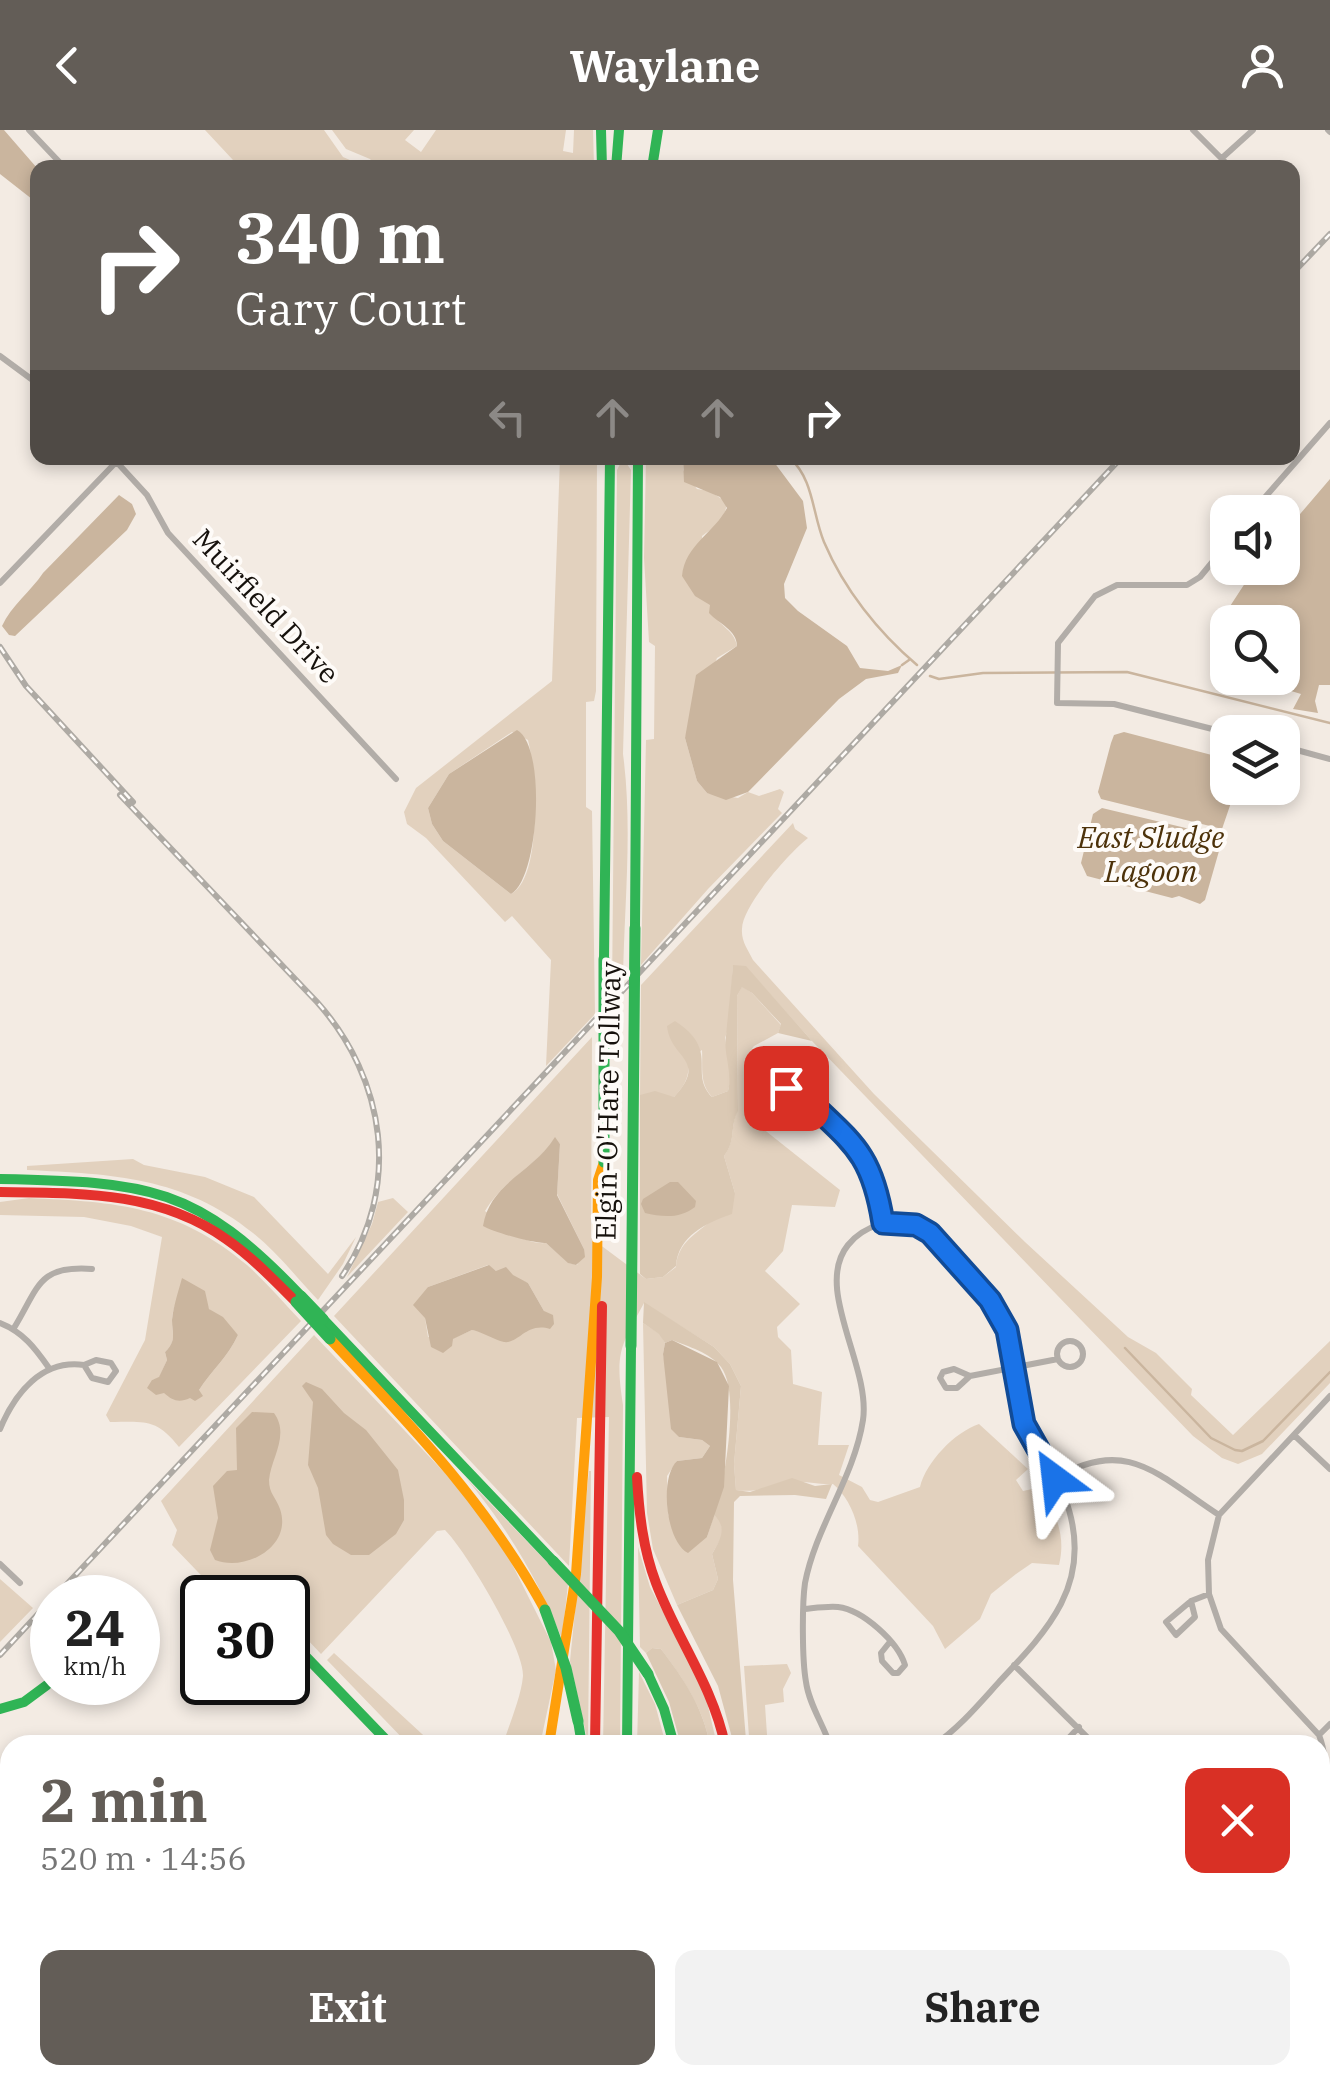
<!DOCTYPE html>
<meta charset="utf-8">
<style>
body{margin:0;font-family:"IBM Plex Serif",serif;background:#f2f2f2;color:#222;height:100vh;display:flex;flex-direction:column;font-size:38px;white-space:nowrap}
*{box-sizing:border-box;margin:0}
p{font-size:32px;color:#767676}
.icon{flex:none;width:55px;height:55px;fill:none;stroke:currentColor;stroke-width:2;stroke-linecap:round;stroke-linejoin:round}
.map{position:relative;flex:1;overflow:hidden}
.panel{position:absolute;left:0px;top:1605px;width:1330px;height:350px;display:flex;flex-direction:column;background:#fff;border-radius:30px 30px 0 0;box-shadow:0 5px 15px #0003}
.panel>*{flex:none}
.hud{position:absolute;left:30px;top:30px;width:1270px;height:305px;border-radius:20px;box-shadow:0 5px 15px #0003;background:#635d57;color:#fff;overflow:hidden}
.buttons{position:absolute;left:1210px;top:365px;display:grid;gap:20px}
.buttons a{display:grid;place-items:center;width:90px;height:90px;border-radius:20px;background:#fff;box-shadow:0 5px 15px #0003;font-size:50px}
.speed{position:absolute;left:30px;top:1445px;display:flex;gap:20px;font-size:50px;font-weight:700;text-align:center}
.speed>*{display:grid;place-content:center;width:130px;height:130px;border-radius:50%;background:#fff;box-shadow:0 5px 15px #0003;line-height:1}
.speed small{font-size:25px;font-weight:400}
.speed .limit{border:5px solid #111;border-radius:15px;background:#fff;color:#111}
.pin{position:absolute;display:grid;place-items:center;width:85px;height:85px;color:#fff;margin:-42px;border-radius:20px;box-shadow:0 5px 15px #0006}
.me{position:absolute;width:110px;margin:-55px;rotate:330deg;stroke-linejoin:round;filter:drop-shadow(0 0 8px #0008)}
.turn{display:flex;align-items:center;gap:35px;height:210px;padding:0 40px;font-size:45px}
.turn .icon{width:130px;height:130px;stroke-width:2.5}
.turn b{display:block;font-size:70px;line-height:85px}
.lanes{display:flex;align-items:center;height:95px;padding:0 40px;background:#0003;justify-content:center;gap:50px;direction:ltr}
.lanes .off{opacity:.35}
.round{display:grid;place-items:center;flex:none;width:105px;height:105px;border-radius:20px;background:#f2f2f2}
.overview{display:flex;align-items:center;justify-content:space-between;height:170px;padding:0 40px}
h1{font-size:60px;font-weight:800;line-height:75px;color:#635d57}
.action{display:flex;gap:20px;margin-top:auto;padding:20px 40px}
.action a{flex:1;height:115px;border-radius:20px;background:#635d57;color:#fff;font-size:40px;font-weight:800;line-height:115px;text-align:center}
.action a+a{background:#f2f2f2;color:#222}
header{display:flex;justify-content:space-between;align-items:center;height:130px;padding:0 40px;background:#635d57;color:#fff;font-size:45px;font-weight:800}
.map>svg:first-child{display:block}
.green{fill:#e2d1be;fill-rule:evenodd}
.forest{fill:#dbc9b4}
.water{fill:#cab59e}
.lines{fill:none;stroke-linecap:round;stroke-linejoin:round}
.stream{stroke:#cab59e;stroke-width:2.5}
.street{stroke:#b2ada8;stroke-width:6}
.fast{stroke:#30b455;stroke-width:10}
.slow{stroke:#ff9f0a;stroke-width:10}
.jam{stroke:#e5322d;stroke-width:10}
.rail-casing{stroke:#aeaaa4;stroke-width:6}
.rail{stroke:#fefbf8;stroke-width:2.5;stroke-dasharray:8;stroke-linecap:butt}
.fast-bridge{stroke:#30b455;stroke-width:11}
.route-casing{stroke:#114b97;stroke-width:25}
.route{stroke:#1a73e8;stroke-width:18}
.labels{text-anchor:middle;stroke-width:8;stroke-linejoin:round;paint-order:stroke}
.street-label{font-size:28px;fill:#16110c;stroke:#fefbf8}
.water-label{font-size:30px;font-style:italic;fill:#4d320a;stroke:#fefbf8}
</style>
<header><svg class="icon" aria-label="back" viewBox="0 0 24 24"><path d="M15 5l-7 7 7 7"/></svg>Waylane<svg class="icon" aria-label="person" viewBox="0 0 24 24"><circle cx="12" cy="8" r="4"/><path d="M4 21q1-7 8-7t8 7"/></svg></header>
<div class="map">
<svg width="1330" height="1955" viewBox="0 0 1330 1955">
<rect width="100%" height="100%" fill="#f3ebe3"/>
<path class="green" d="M205,0H324L343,27L366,37H225L233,30Z
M332,0H414L405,10L421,22L436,0H566L563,21L573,23L574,0H593L594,37H377L370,29L346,19Z
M560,328H597L596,561L594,571L586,572V677L592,681L595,884L546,936L551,830L512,786L505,792L426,708L407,694L404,682L416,658L552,551ZM512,602L528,610C536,641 543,748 511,764L443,711L432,694L428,678L449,644Z
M646,328H683V340L697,359L710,361L726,372C728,388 713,398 702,406C704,429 704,456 711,478C716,496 734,498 737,516L717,528L685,608L697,651L707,663L738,668L748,662L759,666L780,659L784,662L778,679L782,683L708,759L641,835L646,610L654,609L655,516L649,512L644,428Z
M620,334H627L631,340L623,624C633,699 624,776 623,852L612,863L617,340Z
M793,693L795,699L808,708C789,723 742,776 742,799C741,811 748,820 753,830L874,964L1025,1112L1128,1207L1156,1223L1192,1259L1191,1265L1233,1305L1330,1211V1253L1262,1324L1238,1334L1222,1328L1193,1306L812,911L746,837L733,836L729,896L725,908L731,948L728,961L712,967C699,953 703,937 702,920L688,930C690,947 685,955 674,967L640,965L641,855Z
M742,856L752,863L781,895L778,903L754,916L748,924L767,959L751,978L752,990L840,1060L835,1077L792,1075L783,1121L765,1141L800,1174L777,1197L778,1207L791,1220L793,1254L822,1262L818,1315H849L839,1345L862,1357L870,1370L878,1372L920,1357C926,1332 955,1302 979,1294L1028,1339L1016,1350L1023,1361L1037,1358L1046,1362C1056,1388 1066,1406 1059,1435L1032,1433L1016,1444L991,1464L980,1489L945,1519L933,1496L858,1416C861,1394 849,1367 833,1354C821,1355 811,1352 800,1352C778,1353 758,1364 736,1360L734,1334L741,1256L730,1234L714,1217L644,1173C620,1217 615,1223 623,1275L620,1615H603L609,1287L577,1288L569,1436L334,1186L592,907L591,1108L646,1149L663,1147L676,1137C678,1111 697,1104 714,1088C722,1081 728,1071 735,1063L724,1026C737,1008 729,997 738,980L737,866ZM555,1008L560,1014L557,1064L584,1119L577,1135L569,1133L546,1113C522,1115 503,1096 485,1081C505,1048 538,1035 555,1008ZM488,1135L496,1141L528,1153L544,1181L539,1196L523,1201L514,1209L472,1200L452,1209L428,1207L425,1188L428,1157Z
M133,1029L144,1035L205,1047L254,1067L328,1144L356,1107L343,1134L318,1170C297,1148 277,1122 253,1103C184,1047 112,1044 27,1040V1036Z
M29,1068C117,1072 177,1076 247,1135C266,1152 283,1172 301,1191L179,1317C156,1288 145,1292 110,1292L106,1285L145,1210L162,1107L131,1096L84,1087L0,1085V1072ZM181,1158L204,1169L209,1179L238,1205C228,1227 212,1240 199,1260L164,1263L152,1250L159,1248L167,1230L165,1222C177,1210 172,1205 172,1191C172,1180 178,1168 181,1158Z
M393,1068L408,1082L347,1147L372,1094L378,1072Z
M643,1193L660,1204L665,1213L663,1224L679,1307L702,1310L710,1316L702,1328L677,1331L667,1346L668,1384L674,1400L707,1407L714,1385L721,1391L723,1405L712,1424L718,1449L713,1460L677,1475L653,1419L647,1383Z
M314,1205L460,1359L508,1426L551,1512L556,1540L540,1615H503C509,1594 521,1568 523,1546C524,1518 466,1421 445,1400L437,1401L321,1524L288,1489V1468L254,1467L249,1462L243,1467H222L172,1415L177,1400L161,1371Z
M589,1341H591L588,1613L570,1531Z
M465,1347L568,1454L562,1509C538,1449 507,1397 465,1347Z
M638,1417L650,1457L704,1559L717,1615H710C703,1577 684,1550 661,1519L652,1518L646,1523L640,1517Z
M0,1449L33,1478L0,1512Z
M334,1523L434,1615H409L327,1530Z
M787,1534L791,1543L783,1559L784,1572L765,1575L767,1605L749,1607L744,1536Z
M639,1542L655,1574L666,1615H637Z"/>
<path class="forest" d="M733,835L746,836L812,911L778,903L781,894L752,863L742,857L737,866L738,981C729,998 737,1009 724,1026L735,1063L732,1084C706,1093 678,1106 676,1136L663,1147L646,1149L640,1144V965L655,961L674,967C709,929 670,929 667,896L675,891C721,921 688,942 712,967L728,961C733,941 723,924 726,906C728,883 731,859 733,835Z
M644,1172L714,1217L730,1234L741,1256L734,1334L736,1360L750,1362L792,1348L815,1356L832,1354L826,1369L795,1365L740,1366L734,1372L733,1450L746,1610L772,1608V1615H734L718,1556L677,1475L713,1460L718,1449L712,1424C720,1410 728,1398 714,1385C724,1355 741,1263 721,1237C709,1222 689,1217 672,1210L665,1213L659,1204L643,1193Z
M652,1518L661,1519C684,1549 703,1577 710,1615H681L669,1572L646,1523Z"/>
<path class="water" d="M0,0H4L37,38V73L0,44Z
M683,328H771L803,371L807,398L784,454L785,468L798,481L847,516L860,538L888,541L902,535L898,543L866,549L839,569L748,662L726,670L707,663L697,651L685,608L696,545L737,516C737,500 719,494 709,483L710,475L695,466L682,446C685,415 714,403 727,378L720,367L684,352Z
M1330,349V555H1319L1315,571L1318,583L1293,579L1301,564L1291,561V544L1283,537L1282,492H1228L1227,519L1218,512L1217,496L1255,438H1282L1283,404Z
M119,365L132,374L136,384L127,400L15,506L9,505L2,496C11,476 31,461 43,443Z
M517,600C547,616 539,749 511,764L443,711L432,694L428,678L449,644Z
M1124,602L1227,629L1228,658H1236L1222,699L1101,669L1098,662L1111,613L1114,605Z
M1102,678L1215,705L1221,714L1205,770L1200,774L1179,766L1172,768L1087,746L1081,733L1093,684Z
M555,1007L560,1014L557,1065L584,1119L585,1127L576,1135L568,1133L546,1113C535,1114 493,1102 483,1096C490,1052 534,1042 555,1007Z
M670,1052H678L696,1071L695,1077C680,1089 662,1087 645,1083L641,1074L643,1069Z
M489,1135L496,1141L506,1137L513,1145L528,1153L544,1181L553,1185L554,1194L550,1199C526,1192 519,1214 504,1212C494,1210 483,1202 472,1200L453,1209L452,1216L443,1223L431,1217L425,1188L413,1175L428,1157Z
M182,1148L205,1161L209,1179L223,1187L238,1205C228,1227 212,1240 199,1260L203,1266L195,1271L190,1268C179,1273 173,1271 164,1263L156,1265L147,1258L152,1250L159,1247L167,1230L165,1222C177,1210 172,1204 172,1190C173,1177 179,1159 182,1148Z
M672,1210L717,1232L729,1256L724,1357L707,1407L688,1423C666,1412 659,1348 677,1331L702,1328L710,1316L702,1310L679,1307L671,1299L663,1224L665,1213Z
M306,1252L322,1259L344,1283L366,1300L398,1340L404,1370V1390L396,1404L369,1425H351L333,1414L326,1405L318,1358L308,1335L313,1272L302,1256Z
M252,1282L274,1283C290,1305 271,1328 269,1350C269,1364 276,1367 280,1379C293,1417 245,1442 215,1430L210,1420L218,1388L213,1356L227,1341L237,1340L236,1298Z"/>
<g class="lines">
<path class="stream" d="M790,328C814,350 812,383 824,412C844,459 878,502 917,535
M902,535L909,530
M930,546L939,549L983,543L1127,542L1330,593
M1125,1218L1211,1308L1235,1320L1242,1321L1263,1311L1330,1242"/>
<path class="street" d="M29,0L65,38
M1193,0L1231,38
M1328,0L1330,2
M1222,28L1253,0
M0,226L38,254
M113,328L147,365L168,403L396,649
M1252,382L1330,293
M1228,413L1200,447L1187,455H1117L1095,466L1058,513L1057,573L1114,574L1228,603
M0,453L120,328
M1282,616L1330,629
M814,976L793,980L783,971L781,962L786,957H794C847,1003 871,1022 883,1093
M0,1193C23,1202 35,1218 49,1238
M14,1198C39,1157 38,1135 92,1139
M1057 1224a13 13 0 1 1 26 0a13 13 0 1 1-26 0Z
M970,1246L954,1239L943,1242L940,1248L946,1258H957L970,1246L1058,1229
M0,1299C15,1263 42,1229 84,1235L92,1248L108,1252L116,1241L111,1233L96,1230L84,1235
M1294,1305L1330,1339
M1055,1349C1126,1305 1159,1346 1219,1385
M0,1434L20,1453
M1191,1471L1195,1487L1176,1505L1166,1492L1191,1471L1209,1464
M805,1479C815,1478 828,1476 838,1477C863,1480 898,1512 905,1535L898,1543H893L882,1531L881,1523L889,1513
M1014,1535L1095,1615
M1319,1605L1330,1594
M830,1615C823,1594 809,1574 806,1552C802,1530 802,1474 805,1453C816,1396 854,1348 863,1290C871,1236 813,1158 848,1115C863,1096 894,1086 916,1095C945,1106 992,1169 1005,1197C1019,1225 1015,1262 1024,1293C1034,1324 1060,1348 1069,1380C1091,1456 1047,1501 999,1552C979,1574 959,1598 934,1615
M1062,1615L1079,1597
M1320,1649C1326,1632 1325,1621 1319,1605L1221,1499L1209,1464L1208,1430L1219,1385L1330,1266
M1320,1693L1327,1686L1330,1689
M1320,1708L1330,1717
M1320,1779L1330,1783
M1320,1846L1330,1843
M283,1945L293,1955
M783,1945L795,1953
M795,1955L804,1948L815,1955
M1046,1955L1048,1945"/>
<path class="fast" d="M601,0L602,38
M616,38L619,0
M652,38L658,0
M635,798L638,328
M604,829L610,328
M0,1049C148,1052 196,1055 301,1166
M323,1189L553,1431
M288,1508L391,1615
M648,1544L664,1579L674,1615
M0,1579L24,1572L47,1555
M578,1591L582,1615
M627,1615L631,1216
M719,1945L729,1955
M443,1955L447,1945
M550,1955L553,1945"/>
<path class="slow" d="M330,1209C410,1294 489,1376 545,1480
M549,1615L576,1444L597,1147L598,1050L604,1032
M737,1945L747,1955
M591,1955L595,1945
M641,1955L644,1945"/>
<path class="jam" d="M0,1062C79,1063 159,1061 226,1109C252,1127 274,1150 296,1172
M637,1347C639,1383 643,1419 656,1453C677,1509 713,1556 725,1615
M595,1615L602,1176
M583,1955L586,1945"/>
<g class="rail-casing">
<path id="rail" d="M1292,144L1330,104
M0,517L26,556L133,672
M120,665L317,872C386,949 402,1058 342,1146
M54,1468L1121,328
M0,1525L52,1469"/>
</g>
<use href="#rail" class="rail"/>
<path class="fast-bridge" d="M604,829V1032
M301,1166L323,1189
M296,1172L330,1209
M631,1216L635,798
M553,1431L619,1501L648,1544
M545,1480L566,1538L578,1591"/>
</g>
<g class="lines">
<g class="route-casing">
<path id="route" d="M786,958L798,960C848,1011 871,1017 883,1093L916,1095L930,1103L990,1170L1007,1200L1024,1294L1055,1349"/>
</g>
<use href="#route" class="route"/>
</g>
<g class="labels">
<g class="street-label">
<text transform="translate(266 476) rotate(47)" y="10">Muirfield Drive</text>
<text transform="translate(608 971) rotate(-89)" y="10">Elgin-O'Hare Tollway</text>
</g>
<g class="water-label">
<text x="1151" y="718">East Sludge<tspan x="1151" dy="34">Lagoon</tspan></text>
</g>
</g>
</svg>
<div class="buttons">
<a><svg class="icon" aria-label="sound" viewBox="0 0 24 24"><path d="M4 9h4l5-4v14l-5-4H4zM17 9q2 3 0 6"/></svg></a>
<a><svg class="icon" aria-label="search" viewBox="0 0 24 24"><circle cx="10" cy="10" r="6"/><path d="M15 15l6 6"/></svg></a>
<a><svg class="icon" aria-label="layers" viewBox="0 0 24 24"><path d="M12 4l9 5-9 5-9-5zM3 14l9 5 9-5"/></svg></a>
</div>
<div class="speed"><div>24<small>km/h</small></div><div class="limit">30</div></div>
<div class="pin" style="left:786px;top:958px;background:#d93025"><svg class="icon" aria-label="arrive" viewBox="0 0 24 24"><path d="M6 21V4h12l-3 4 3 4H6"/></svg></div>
<svg class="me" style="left:1055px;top:1349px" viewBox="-20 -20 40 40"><path d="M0-17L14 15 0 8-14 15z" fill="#1a73e8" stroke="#fff" stroke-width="4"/></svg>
<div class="hud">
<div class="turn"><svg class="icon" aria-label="right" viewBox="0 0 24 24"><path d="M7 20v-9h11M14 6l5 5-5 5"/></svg><div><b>340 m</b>Gary Court</div></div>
<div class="lanes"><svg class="icon off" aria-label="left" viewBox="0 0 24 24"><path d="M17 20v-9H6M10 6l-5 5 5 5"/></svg><svg class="icon off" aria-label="ahead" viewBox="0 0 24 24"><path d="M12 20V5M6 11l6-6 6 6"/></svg><svg class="icon off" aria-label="ahead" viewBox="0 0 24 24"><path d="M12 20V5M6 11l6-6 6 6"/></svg><svg class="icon" aria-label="right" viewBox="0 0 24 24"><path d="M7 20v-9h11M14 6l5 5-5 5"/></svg></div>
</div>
<section class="panel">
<div class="overview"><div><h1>2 min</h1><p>520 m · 14:56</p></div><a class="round" style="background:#d93025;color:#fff"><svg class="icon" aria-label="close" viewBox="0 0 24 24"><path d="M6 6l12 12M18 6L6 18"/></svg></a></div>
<div class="action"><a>Exit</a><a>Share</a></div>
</section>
</div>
